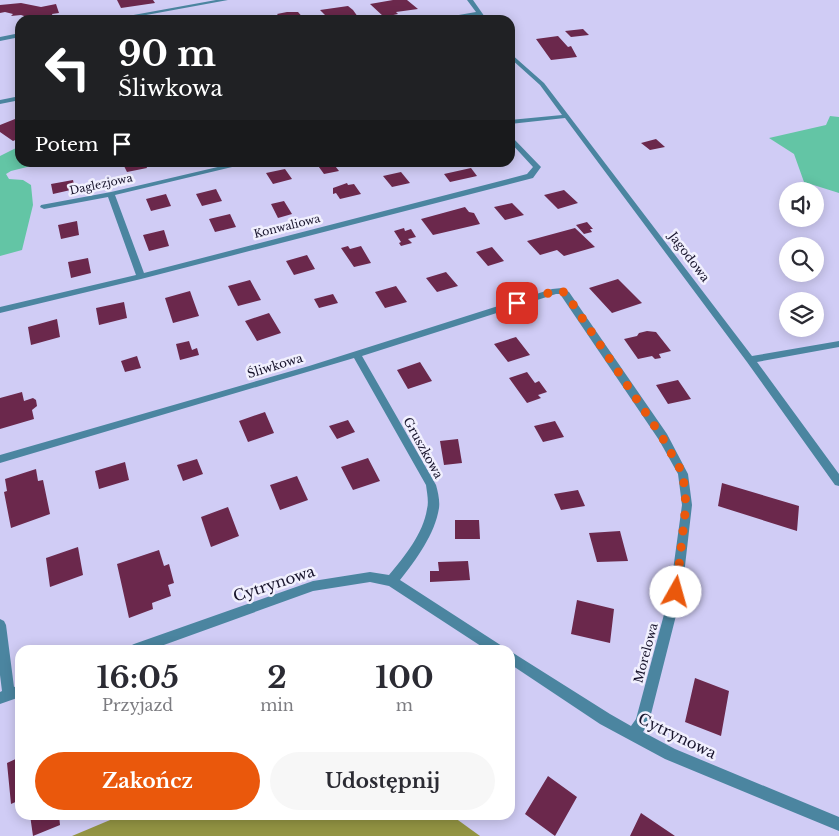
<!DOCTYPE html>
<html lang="pl">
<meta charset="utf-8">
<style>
body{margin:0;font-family:"Libre Baskerville",serif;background:#f7f7f7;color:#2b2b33;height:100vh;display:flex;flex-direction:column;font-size:19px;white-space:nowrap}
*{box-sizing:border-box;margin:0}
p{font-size:16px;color:#7c7c81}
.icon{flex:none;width:28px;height:28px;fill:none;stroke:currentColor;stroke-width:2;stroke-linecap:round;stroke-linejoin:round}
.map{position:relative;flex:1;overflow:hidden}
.sheet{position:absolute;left:15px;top:645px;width:500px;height:175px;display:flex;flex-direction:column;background:#fff;border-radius:15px;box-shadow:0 2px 12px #0003}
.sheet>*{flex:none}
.banner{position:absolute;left:15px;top:15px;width:500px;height:152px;border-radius:15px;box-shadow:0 2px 12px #0003;background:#202124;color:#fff;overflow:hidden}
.tools{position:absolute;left:779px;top:182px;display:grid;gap:10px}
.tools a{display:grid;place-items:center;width:45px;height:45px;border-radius:50%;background:#fff;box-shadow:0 2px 12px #0003;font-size:25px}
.pin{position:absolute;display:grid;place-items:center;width:42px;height:42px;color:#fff;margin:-21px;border-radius:10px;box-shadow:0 2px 8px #0006}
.me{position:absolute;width:55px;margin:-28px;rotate:7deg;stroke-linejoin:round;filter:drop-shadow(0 0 4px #0008)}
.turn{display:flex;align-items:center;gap:18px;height:105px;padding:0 20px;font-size:22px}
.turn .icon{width:65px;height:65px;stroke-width:2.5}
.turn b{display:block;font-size:35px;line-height:42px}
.then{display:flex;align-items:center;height:48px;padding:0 20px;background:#0003;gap:10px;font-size:19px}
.eta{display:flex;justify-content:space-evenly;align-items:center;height:85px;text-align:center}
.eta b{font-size:30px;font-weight:700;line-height:35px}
.action{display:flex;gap:10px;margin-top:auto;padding:10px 20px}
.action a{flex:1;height:58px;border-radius:30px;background:#ea580c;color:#fff;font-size:20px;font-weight:700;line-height:58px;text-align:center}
.action a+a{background:#f7f7f7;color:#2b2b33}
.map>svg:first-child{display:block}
.forest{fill:#939443}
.water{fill:#63c5a5}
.building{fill:#6b284c}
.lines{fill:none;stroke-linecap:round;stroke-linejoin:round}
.minor{fill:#4b85a0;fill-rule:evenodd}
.route{stroke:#ea580c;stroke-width:9;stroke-dasharray:0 16.2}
.labels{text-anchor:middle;stroke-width:5;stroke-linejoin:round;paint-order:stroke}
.far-street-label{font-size:11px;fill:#18142c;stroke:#f1f0fe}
.street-label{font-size:12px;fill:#18142c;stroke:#f1f0fe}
.near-street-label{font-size:15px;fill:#18142c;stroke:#f1f0fe}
</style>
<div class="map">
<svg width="839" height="836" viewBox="0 0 839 836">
<rect width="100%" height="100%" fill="#d0ccf5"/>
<path class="forest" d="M122,815H451L480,836H72Z"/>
<path class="water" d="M830,116L839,117V193L804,182L794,154L769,138L826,125Z
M20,146V162L43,163L11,171L6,174L9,179L23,180L31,185L33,205L22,250L0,256V156Z"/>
<path class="building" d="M117,0H153L155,3L121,8Z
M393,0H407L418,9L396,12L398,14L384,17L370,4Z
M21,3L41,7L56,4L59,13L52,14L53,17L39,19L38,17L30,18L21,15L11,16L13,14L5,12L0,13V5Z
M348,6L353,10L358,17L345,20H326L324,18L327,17L320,10Z
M287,12H298L305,20H282L277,14Z
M583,29L589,35L571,37L565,31Z
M558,36L568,47L571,46L577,57L551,60L536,39Z
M20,117V138L13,141L0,132V125Z
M656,139L665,147L650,150L641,143Z
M128,162H145L147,168L127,172L123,164Z
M319,162H332L339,171L324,174L316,163Z
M471,168L477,176L450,182L444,174Z
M285,169L292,179L273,184L266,173Z
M401,172L410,183L392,187L383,176Z
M73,180L75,189L53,194L51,184Z
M347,183L348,185L354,184L361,194L340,199L336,193L333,194V188Z
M216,189L222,201L202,206L196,194Z
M564,190L578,203L558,209L544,195Z
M166,194L171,206L151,211L146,199Z
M284,201L292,214L278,218L271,204Z
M512,203L524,215L505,220L494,207Z
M465,207L469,212L474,213L480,224L433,235L421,219Z
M230,214L236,227L215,232L209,219Z
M77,221L79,235L61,239L58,225Z
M587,222L593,229H590L592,232L584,234L576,225Z
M404,228L405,231L411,229L416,237L408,239L412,243L401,246L399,243L401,242L394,231Z
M575,228L595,247L564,256L557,250L540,255L527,241Z
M164,230L169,246L149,251L143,235Z
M348,246L350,249L361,246L371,263L354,267L341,248Z
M492,247L504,261L488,266L476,252Z
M307,255L315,269L294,275L286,261Z
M88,258L91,273L71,278L68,262Z
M446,272L458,286L437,292L426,278Z
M618,279L642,303L612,313L589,288Z
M250,280L261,300L238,306L228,286Z
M396,286L407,302L385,308L375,292Z
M190,291L199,316L173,323L165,298Z
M333,294L338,303L319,308L314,299Z
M124,302L127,318L99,325L96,308Z
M269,313L281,333L257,341L245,321Z
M57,319L60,337L31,345L28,327Z
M647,331L656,332L671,351L659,354L661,358L655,359L652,356L638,359L624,339L637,336L639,333Z
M516,337L530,355L508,362L494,344Z
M189,341L192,350L197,348L199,355L180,360L176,344Z
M137,356L141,368L125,372L121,361Z
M420,362L432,381L408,389L397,370Z
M527,372L535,383L539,381L547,392L538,395L541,398L527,403L509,378Z
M678,380L691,399L668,404L656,385Z
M22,392L24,401L33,398L36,400L37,406L32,410L34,419L0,429V398Z
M265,412L274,433L248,442L239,421Z
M348,420L355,432L337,439L329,426Z
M555,421L564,437L543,442L534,426Z
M458,439L462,463L444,465L440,441Z
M368,458L380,481L353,490L341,467Z
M197,459L203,474L183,481L177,465Z
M125,462L129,480L99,489L95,471Z
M36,469L38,481L43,480L50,514L11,528L4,492L7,491L5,479Z
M297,476L308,500L280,510L270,485Z
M722,483L799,506L797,531L718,506Z
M578,490L585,506L561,510L554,494Z
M228,507L239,536L211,547L201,517Z
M455,520H479L480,539H455Z
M620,531L628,561L597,562L589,533Z
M78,547L83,575L50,587L46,558Z
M159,550L164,566L169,564L174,583L168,585L171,596L152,603L153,609L129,618L117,564Z
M468,561L470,580L430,582V571H439L438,562Z
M577,600L614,609L610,643L571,634Z
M695,678L729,691L721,736L685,722Z
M20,757V800L11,804L7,763Z
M548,776L577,797L555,836L525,814Z
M641,813L675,836H630Z
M30,815H59L60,825L33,836Z"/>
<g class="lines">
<path class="minor" d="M216,0H228L119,20H106Z
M467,0H473L487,20H481L478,15L444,20H430L476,12Z
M20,33V37L0,41V37Z
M510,53L544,83L752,356L839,341V347L757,362L839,474V486L835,485L747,362L565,118L510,124V120L562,115L540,85L510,58Z
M20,96V100L0,104V100Z
M510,136L512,137L541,167L533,178L141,279L0,313V307L136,275L108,197L44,209L40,207L41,205L111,192L239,162H253L115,195L144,273L527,174L533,167L510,142Z
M562,288L569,292L667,434L688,474L692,505L682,592L649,722L643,732L675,749L839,817V831L665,759L600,724L510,664V651L610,714L631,726L636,719L670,592L682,505L678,474L659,440L560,294H556L362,356L436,485C438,492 440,501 439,508C435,534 416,560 400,580L502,646L504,650H487L389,586L370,582L313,591L150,650H128L130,646L134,644L313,581L370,572L389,575C405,556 423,534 427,509C429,502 427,493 426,485L354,358L0,463V455L309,366L552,289Z
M0,619L4,621L6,625L14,687L20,685V697L0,704V692L2,691L0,675Z"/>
</g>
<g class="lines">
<path class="route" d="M517,303L555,291H562L566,294L662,437L683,474L686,505L676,592"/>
</g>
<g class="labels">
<g class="far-street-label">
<text transform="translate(101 184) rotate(-12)" y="4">Daglezjowa</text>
<text transform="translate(287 226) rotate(-14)" y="4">Konwaliowa</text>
</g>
<g class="street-label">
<text transform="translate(689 257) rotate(53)" y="4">Jagodowa</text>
<text transform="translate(275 366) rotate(-17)" y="4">Śliwkowa</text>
<text transform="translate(423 448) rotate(61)" y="4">Gruszkowa</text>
<text transform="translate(646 653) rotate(-75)" y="4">Morelowa</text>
</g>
<g class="near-street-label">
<text transform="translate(274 584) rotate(-18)" y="5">Cytrynowa</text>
<text transform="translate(677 736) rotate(26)" y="5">Cytrynowa</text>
</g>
</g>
</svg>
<div class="tools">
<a><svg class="icon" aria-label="sound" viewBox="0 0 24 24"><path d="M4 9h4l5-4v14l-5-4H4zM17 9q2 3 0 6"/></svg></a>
<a><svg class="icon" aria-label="search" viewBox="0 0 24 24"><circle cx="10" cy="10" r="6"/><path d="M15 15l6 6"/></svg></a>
<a><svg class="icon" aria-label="layers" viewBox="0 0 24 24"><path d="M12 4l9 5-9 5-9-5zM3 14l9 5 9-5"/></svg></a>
</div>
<div class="pin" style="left:517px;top:303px;background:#d93025"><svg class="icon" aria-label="arrive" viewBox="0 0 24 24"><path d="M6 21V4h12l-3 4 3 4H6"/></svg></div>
<svg class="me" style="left:676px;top:592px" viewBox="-20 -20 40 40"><circle r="19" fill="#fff"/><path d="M0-13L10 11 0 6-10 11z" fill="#ea580c"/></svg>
<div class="banner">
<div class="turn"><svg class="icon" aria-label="left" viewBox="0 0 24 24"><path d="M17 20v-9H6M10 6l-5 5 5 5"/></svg><div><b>90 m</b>Śliwkowa</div></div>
<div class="then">Potem<svg class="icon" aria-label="arrive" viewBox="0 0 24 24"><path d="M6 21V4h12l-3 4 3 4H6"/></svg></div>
</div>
<section class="sheet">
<div class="eta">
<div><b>16:05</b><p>Przyjazd</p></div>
<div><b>2</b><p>min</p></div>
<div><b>100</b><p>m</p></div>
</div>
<div class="action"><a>Zakończ</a><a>Udostępnij</a></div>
</section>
</div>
